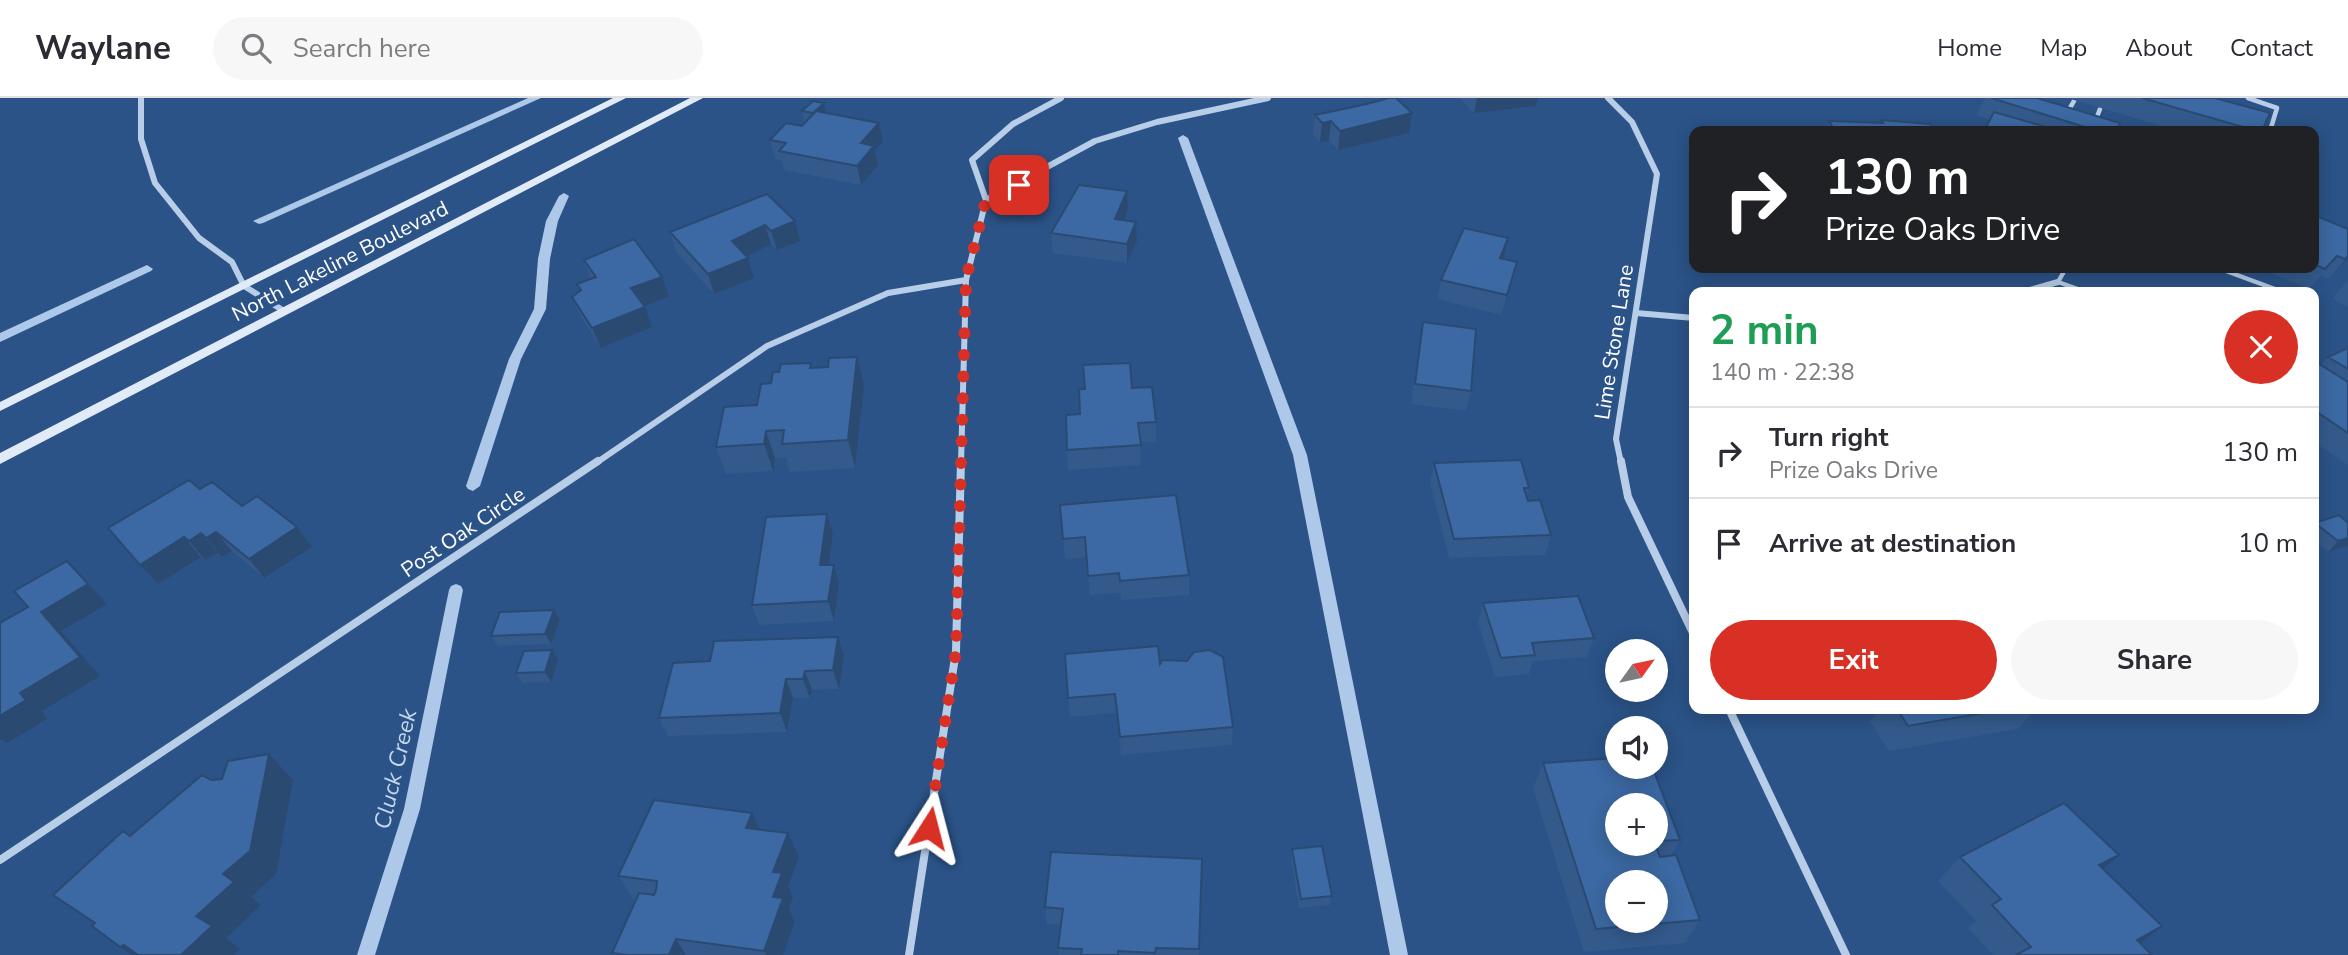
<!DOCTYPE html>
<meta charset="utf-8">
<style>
body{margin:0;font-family:"Nunito Sans",sans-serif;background:#f7f7f7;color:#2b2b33;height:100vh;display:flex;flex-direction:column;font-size:26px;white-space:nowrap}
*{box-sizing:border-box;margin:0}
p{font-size:23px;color:#7c7c81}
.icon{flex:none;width:38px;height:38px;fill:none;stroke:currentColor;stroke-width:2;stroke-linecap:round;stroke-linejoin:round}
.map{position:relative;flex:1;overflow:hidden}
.sheet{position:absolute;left:1689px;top:189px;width:630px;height:427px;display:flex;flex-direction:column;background:#fff;border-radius:14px;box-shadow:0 4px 18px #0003}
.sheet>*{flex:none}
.banner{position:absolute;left:1689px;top:28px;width:630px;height:147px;border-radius:14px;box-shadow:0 4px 18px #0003;background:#202124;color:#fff;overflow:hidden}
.needle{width:46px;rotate:57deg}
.buttons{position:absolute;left:1605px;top:541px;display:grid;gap:14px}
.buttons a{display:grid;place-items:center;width:63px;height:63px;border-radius:50%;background:#fff;box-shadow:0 4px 18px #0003;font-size:35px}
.pin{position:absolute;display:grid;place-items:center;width:60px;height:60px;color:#fff;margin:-30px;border-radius:14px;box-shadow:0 4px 10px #0006}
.me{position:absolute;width:77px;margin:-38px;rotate:9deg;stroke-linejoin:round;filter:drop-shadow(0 0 5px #0008)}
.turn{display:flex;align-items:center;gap:24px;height:147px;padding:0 21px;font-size:32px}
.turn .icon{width:91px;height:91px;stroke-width:2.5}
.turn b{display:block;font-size:49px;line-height:60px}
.round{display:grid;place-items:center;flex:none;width:74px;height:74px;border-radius:37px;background:#f7f7f7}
.head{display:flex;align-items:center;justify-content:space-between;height:119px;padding:0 21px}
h1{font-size:42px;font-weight:700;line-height:52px;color:#1e9e55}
.button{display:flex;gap:14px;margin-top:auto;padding:14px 21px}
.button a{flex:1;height:80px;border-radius:42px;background:#d93025;color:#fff;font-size:28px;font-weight:700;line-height:80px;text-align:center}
.button a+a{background:#f7f7f7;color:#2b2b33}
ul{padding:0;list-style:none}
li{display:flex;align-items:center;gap:21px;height:91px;padding:0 21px;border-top:2px solid #e1e1e2}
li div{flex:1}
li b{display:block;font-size:26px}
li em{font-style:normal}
header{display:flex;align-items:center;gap:42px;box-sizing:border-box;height:98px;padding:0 35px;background:#fff;border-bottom:2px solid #e1e1e2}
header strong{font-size:33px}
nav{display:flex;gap:38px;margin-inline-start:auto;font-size:24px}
.search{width:490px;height:63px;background:#f7f7f7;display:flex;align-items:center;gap:18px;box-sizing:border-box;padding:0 24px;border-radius:38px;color:#7c7c81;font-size:26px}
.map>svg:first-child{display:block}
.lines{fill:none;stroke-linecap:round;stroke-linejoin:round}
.stream{fill:#adc8e8;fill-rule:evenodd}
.lane{stroke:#b8cde8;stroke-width:4.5}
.street-far1{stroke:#b8cde8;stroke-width:6}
.street{stroke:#b8cde8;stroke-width:8}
.secondary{fill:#e1ebf7;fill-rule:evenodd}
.wall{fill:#345a8c;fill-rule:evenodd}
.shaded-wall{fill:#2a4a72}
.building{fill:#3c69a3;stroke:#2a4a72;stroke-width:2;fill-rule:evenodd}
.route{stroke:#d93025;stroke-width:12;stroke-dasharray:0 21.6}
.labels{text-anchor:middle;stroke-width:7;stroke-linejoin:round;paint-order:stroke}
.street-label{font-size:21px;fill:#fff;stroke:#2b5387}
.water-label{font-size:23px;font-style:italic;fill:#c4d7ef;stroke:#2b5387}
</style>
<header>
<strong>Waylane</strong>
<div class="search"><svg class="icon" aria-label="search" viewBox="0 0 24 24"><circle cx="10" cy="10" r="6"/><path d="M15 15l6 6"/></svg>Search here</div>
<nav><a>Home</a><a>Map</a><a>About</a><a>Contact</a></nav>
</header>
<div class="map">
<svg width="2348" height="857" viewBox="0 0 2348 857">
<rect width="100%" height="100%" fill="#2b5387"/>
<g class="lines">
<path class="stream" d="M528,0H541L263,125L259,126L253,123Z
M1183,37L1188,40L1307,357L1408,857H1390L1293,357L1178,40Z
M564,95L569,98L558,123L550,161L546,211L521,261L480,388L473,393L468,391L466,388L509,261L534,211L538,161L546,123L559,98Z
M147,167L153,171L151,173L0,244V235Z
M456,486L461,488L463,492L420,711L375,857H357L404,711L449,492L451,488Z"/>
<path class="lane" d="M2248,0L2277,10L2270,33
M2067,15L2074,3
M2095,24L2100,11
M2066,170L2058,184L2086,194
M2218,170L2283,194"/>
<path class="street-far1" d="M141,0V41L155,85L199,140L232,164L244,188L284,213
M1608,0L1632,24L1657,76L1616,341L1621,365
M986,102L1095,43L1157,24L1268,0
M2023,194L2058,184
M1636,215L1694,220
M596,365L767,248L888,195L966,182
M961,365L966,182L986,102L972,62L1013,26L1061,0"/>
<path class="street" d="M1621,363L1628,399L1694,537
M1729,611L1846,857
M0,762L598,363
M909,857L956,553L961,363"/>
<path class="secondary" d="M613,0H626L0,313V304Z
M690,0H703L0,366V355Z"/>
</g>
<path class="wall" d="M1460,0H1538L1536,8L1474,15Z
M1985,0H2037L2116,33H1984L1990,22L1976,17Z
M2067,0H2215L2262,33H2179Z
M824,5L826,15L879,25L883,44L875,52L878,67L861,87L784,72L782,63L775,61L770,42L802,28L806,24L804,23L802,13Z
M1412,15L1409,35L1338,52L1329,43L1320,44L1313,37L1315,17Z
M1881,22L1935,33H1825L1829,23L1879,25Z
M767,96L800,143L777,152L771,146L746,158L754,180L714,196L676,154L670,134Z
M1128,112L1124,122L1136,124L1137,143L1127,165L1053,155L1051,135Z
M2314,117L2348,160L2329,181L2321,178L2309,191L2260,170H2314Z
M1503,161L1517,164L1502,217L1437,201L1441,182Z
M584,162L669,199L644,208L652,229L601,250L581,219L572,199L580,193L577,186L591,181Z
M2348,182V209L2332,201Z
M1423,224L1471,293L1466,313L1411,306Z
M2348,250V367L2314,344V265L2321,267L2328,259Z
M857,259L864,286L855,370L790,374L786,360H775L773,373L726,376L716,349L757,307L771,285L812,270L828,269Z
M1132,290L1156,324V344H1140L1141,367L1068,372L1067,352L1080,316Z
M1434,365L1529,390L1527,399L1528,403L1551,437L1545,457L1449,460L1430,385Z
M200,391L297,429L312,449L264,480L232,453L222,459L218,455L205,462L201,459L158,486L140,467Z
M1060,407L1189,477V497L1121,502L1120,495L1090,497L1086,459L1065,461Z
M827,416L833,436L829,467L839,486L834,523L759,527L752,507Z
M2315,425H2348V448L2328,454L2314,442V426Z
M1483,505L1594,540L1587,559L1533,563L1529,576L1495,579L1478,524Z
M560,522L551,546L498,548L491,538Z
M838,539L844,558L839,591L812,592L810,600H793L787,634L668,638L659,620L710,563Z
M552,552L558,562L551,584L522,585L516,575Z
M1187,563L1233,629L1232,647L1121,657L1116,615L1070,619L1068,600L1160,566Z
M1872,611H2035L2018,631L1889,653L1870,624L1876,616Z
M1617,660V668H1652L1680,742L1670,758L1676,757L1700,822L1685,845L1584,854L1533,690L1543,665ZM1617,707H1656V746H1617ZM1617,784H1656V822H1617Z
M760,731L799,759L788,788L793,799L789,811L795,824L783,857H614L612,855L636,802H634L618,778Z
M1292,751L1332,798L1330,807L1299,810L1291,760Z
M1960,759L2103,771L2162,828L2140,845L2152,857H1993L1968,830L1976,823L1938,783Z
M1202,761L1199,857H1059L1058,850L1061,827L1047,826L1045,809Z"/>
<path class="shaded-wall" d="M1477,0H1538L1536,8L1474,15Z
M824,5L826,15H813Z
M1412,15L1409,35L1338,52L1340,33Z
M1331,23L1329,43L1320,44L1322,25Z
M879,25L883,44L875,52L878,67L861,87L857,68L861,45Z
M1127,93L1128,112L1116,141L1115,121Z
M795,123L800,143L777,152L771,133Z
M1136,124L1137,143L1127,165V146Z
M765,127L771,146L738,163L732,143Z
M1508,140L1504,160L1496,180L1500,160Z
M2348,158V160L2329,181Z
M748,160L754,180L714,196L708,176Z
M1517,164L1512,184L1502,217L1507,197Z
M662,179L669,199L639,210L631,190Z
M645,209L652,229L601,250L592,230Z
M857,259L864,286L855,370L848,342Z
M766,333L775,360L773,373L764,346Z
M827,416L833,436L826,487L820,467Z
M297,429L312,449L264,480L249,461Z
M216,434L232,453L222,459L206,440Z
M201,435L218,455L205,462L189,443Z
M184,439L201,459L158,486L140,467Z
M2348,440V448L2328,454L2338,443Z
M67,463L107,506L61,533L100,578L42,613L47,621L7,645L0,641V618L20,595L41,514Z
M834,467L839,486L834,523L828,503Z
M554,512L560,522L551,546L545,536Z
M838,539L844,558L839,591L833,572Z
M552,552L558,562L551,584L545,574Z
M805,573L812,592L810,600L803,581Z
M786,581L793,600L787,634L780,615Z
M269,656L293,682L276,776L251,799L261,807L226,840L240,851L234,857H181L196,818L223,776Z
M752,715L764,740L746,730Z
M788,735L799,759L788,788L793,799L789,811L795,824L783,857H766L764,853L773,799V774Z
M2119,757L2092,781L2099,767Z
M2162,828L2133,851L2137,842Z
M676,841L686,857H669Z
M124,847L138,857H132L120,849Z"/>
<path class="building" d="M1389,0H1396L1412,15L1340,33L1331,23L1322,25L1315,17L1367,6Z
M1991,0H2037L2120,25L2116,33H2098Z
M2142,0H2215L2270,15L2262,33H2257Z
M813,3L824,5L813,15L802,13Z
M816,13L879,25L861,45L874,48L857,68L779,53L786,45L770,42L786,25L802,28Z
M1994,14L2060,33H1984Z
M1881,22L1930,26L1935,33H1835L1829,23L1883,25Z
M1079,87L1127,93L1115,121L1136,124L1127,146L1051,135Z
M767,96L795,123L771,133L765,127L732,143L748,160L708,176L670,134Z
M2314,117L2348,131V158L2345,161L2337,158L2325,171L2314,166Z
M1464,130L1508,140L1500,160L1517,164L1507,197L1441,182Z
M634,141L662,179L631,190L645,209L592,230L572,199L581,192L577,186L596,179L584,162Z
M1423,224L1476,231L1471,293L1415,286Z
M2348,250V271L2328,259Z
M857,259L848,342L782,346L784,332L766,333L764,346L716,349L724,309L757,307L761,286L771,285L773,274H779L781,266L811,265L810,270L828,269L829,260Z
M2316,264L2348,284V335L2314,312V265Z
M1130,265L1132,290L1152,289L1156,324L1138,325L1141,347L1067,352L1066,317L1080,316L1079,291H1085L1083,267Z
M1521,362L1529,390H1524L1528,403L1540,402L1551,437L1454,441L1434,365Z
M189,382L200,391L212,384L242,408L257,398L297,429L249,461L216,434L206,440L201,435L189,443L184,439L140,467L108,430Z
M1176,397L1189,477L1120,483L1119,475L1088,478L1085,439L1063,441L1060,407Z
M827,416L820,467H834L828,503L752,507L766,419Z
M2339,417L2348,425V440L2338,443L2315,425Z
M67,463L88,486L41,514L80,559L20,595L26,602L0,618V525L28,509L14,493Z
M1578,498L1594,540L1532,545L1535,557L1501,560L1483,505Z
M554,512L545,536L491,538L500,514Z
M838,539L833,572L805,573L803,581H786L780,615L659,620L673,565L710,563L714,543Z
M1158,548L1160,566L1162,562L1187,563L1194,554L1210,552L1223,559L1233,629L1120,639L1115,596L1068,600L1065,556Z
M552,552L545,574L516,575L524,553Z
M1897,611H2007L1908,628Z
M269,656L250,753L223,776L234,784L196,818L212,828L181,857H138L124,847L120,849L92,828L95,825L53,797L123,733L130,738L202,677L211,682L222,681L228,663Z
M1617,660V668H1652L1680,742L1656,743V707H1617V746H1655L1660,759L1676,757L1700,822L1596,831L1543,665ZM1617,784H1656V822H1617Z
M654,702L752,715L746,730L788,735L773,774L782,775L773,799L783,800L764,853L676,841L669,857H628L612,855L639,795L654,797L656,792L657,783L618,778Z
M2064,705L2119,757L2099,767L2162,828L2137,842L2152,857H2016L2031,849L1992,807L2001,801L1960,759Z
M1322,748L1332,798L1301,801L1292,751Z
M1051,754L1202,761L1199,851L1156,850L1155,855L1118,853V857H1081L1082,851L1058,850L1063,811L1045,809Z"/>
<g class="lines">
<path class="route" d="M929,730L956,553L966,181L986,102L1019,87"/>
</g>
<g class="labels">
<g class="street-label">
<text transform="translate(340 163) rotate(-27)" y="7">North Lakeline Boulevard</text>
<text transform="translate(1614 244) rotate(-81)" y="7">Lime Stone Lane</text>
<text transform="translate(463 434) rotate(-34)" y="7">Post Oak Circle</text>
</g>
<g class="water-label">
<text transform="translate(395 671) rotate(-77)" y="8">Cluck Creek</text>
</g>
</g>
</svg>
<div class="buttons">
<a><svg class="needle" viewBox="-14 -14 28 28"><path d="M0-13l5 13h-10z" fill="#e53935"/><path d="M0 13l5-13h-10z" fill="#7c7c81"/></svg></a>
<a><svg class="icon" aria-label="sound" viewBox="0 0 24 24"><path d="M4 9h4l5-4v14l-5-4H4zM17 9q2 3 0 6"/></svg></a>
<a>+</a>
<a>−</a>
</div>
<div class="pin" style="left:1019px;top:87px;background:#d93025"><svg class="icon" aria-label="arrive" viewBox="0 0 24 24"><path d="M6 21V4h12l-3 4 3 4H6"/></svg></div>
<svg class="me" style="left:929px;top:730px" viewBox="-20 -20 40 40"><path d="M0-17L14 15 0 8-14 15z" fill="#d93025" stroke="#fff" stroke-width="4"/></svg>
<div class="banner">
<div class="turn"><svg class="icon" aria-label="right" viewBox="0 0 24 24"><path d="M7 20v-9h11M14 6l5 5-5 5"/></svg><div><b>130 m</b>Prize Oaks Drive</div></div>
</div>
<section class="sheet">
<div class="head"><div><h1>2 min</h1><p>140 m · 22:38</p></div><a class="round" style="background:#d93025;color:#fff"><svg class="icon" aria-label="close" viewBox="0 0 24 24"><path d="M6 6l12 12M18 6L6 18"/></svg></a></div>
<ul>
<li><svg class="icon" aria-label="right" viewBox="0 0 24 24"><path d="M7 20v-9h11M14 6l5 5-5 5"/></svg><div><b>Turn right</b><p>Prize Oaks Drive</p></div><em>130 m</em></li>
<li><svg class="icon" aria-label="arrive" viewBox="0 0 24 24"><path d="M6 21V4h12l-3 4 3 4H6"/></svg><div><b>Arrive at destination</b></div><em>10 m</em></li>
</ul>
<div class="button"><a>Exit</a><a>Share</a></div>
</section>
</div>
